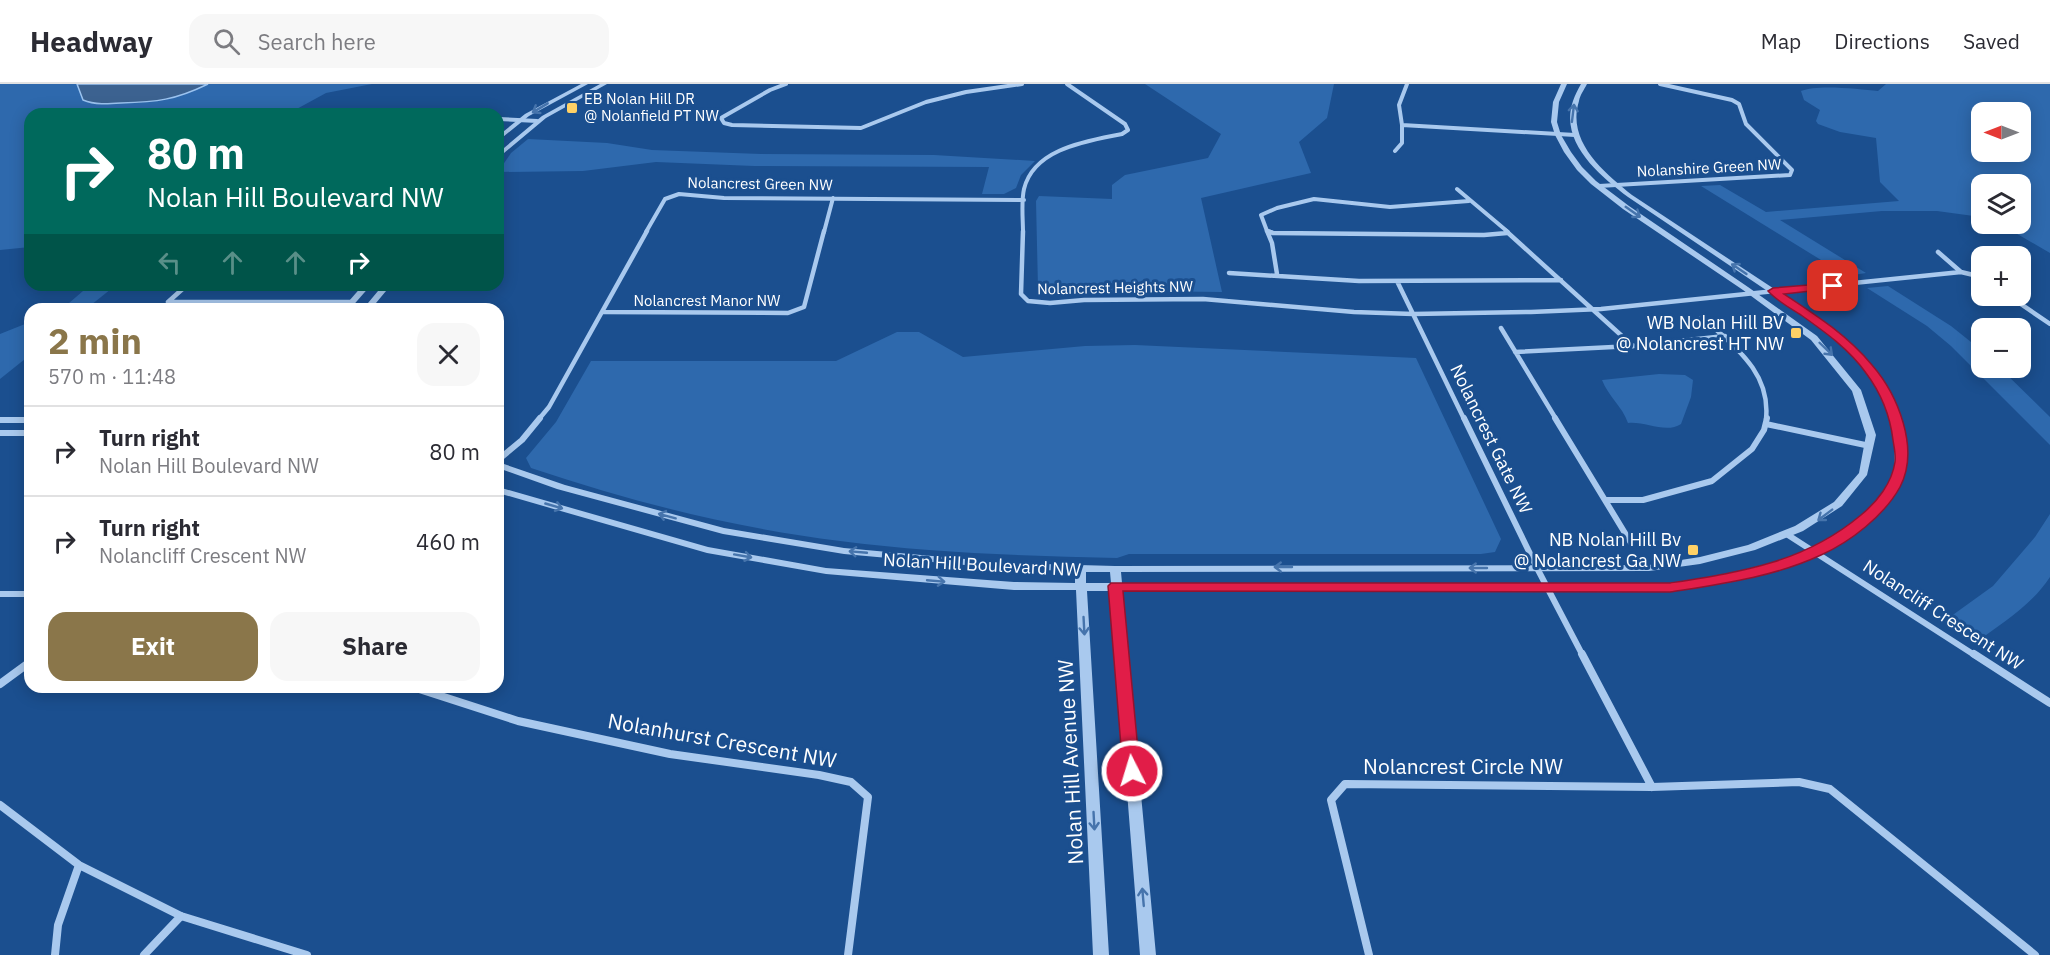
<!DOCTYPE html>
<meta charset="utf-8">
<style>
body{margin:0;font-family:"IBM Plex Sans",sans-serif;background:#f7f7f7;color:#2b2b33;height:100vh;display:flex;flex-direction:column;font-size:22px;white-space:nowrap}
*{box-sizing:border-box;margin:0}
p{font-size:20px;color:#7c7c81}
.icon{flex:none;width:33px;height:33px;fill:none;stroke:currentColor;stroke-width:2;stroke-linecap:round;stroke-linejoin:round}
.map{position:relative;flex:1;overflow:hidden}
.sheet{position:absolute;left:24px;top:219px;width:480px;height:390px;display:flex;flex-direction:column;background:#fff;border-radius:18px;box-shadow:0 3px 15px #0003}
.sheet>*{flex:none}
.banner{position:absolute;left:24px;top:24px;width:480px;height:183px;border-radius:18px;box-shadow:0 3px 15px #0003;background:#00695c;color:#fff;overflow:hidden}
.needle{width:39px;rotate:270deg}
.buttons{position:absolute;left:1971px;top:18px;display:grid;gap:12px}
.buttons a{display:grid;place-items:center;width:60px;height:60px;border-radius:12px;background:#fff;box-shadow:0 3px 15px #0003;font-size:30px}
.pin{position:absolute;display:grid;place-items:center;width:51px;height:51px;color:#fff;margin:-26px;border-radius:12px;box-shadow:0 3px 9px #0006}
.me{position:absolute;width:66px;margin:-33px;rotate:355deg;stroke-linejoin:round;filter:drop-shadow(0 0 4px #0008)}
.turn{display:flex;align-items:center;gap:21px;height:126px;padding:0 24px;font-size:27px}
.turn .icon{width:78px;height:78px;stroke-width:2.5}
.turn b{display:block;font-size:42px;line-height:51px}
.lanes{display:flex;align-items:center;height:57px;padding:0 24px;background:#0003;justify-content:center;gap:30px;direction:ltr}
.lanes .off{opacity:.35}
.round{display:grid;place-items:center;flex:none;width:63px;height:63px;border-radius:18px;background:#f7f7f7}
.summary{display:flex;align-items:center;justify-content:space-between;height:102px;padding:0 24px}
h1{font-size:36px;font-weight:700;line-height:45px;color:#8a764a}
.cta{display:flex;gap:12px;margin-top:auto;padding:12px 24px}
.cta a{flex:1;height:69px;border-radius:18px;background:#8a764a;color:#fff;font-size:24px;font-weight:700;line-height:69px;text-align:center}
.cta a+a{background:#f7f7f7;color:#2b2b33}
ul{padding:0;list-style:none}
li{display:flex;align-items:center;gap:18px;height:90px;padding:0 24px;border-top:2px solid #e1e1e2}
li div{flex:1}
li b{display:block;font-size:22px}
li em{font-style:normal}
header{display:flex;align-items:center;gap:36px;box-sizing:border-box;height:84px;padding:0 30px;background:#fff;border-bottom:2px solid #e1e1e2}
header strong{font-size:28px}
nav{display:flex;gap:33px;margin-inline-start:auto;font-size:21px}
.search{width:420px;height:54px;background:#f7f7f7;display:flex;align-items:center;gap:15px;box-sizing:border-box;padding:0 21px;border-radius:18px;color:#7c7c81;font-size:22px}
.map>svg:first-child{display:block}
.green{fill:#2e69ad;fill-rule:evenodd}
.water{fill:#3c6290;stroke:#9cc4f0;stroke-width:1.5}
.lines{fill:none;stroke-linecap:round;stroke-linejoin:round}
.minor-far3{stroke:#a9c9ee;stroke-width:4}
.minor-far2{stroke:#a9c9ee;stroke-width:4.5}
.minor-far1{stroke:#a9c9ee;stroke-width:6}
.minor{stroke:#a9c9ee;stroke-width:8}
.tertiary{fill:#a9c9ee;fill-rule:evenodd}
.oneway{stroke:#4674ac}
.route{fill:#e11d48;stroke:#92132f;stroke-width:1.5}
.poi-dot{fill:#ffd166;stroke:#1b4f8f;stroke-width:2}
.labels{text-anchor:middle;stroke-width:6;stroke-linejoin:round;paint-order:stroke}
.far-poi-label{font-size:15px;fill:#fff;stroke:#1b4f8f;text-anchor:start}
.far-street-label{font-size:15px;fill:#fff;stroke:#1b4f8f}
.poi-label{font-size:18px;fill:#fff;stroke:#1b4f8f;text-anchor:end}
.street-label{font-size:18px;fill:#fff;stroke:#1b4f8f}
.near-street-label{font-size:21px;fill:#fff;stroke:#1b4f8f}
</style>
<header>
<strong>Headway</strong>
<div class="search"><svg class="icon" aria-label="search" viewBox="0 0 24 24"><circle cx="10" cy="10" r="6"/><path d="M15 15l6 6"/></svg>Search here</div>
<nav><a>Map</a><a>Directions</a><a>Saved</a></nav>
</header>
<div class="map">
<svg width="2050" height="871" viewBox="0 0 2050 871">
<rect width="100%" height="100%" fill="#1b4f8f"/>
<path class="green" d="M0,0H372L326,9L293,27V30H30V163L0,166Z
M1145,0H1334L1327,34L1299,58L1311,89L1201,114L1222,208L1143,207L1062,211L1040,208L1038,204L1036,117L1039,112L1112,115V101L1125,91L1208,74L1221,50Z
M1886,0H2050V169L2000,140H2020V100H1982L1981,133L1937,127H1882L1780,136L1866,189L1847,192L1701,102L1720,101L1766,128L1899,117L1880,98L1876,54L1840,48L1818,40L1816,37L1820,26L1804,16L1801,7C1817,0 1859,5 1878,7ZM1982,28H2020V68H1982Z
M528,55L607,59L652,66L761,70L934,71L1035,77L1021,91L1016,104L1004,110H982L989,83L754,82L656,78L583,87L498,88L511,69Z
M90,201H116L86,225H62Z
M1888,202L1951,242L1981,266L1982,284H2000L2050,333V361L1951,262L1927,242L1867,204Z
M30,238V271L0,295V250Z
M897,248H919L963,273L1085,262L1135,261L1416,274L1501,455L1495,468L1481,470H1129L1117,474C1025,472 932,469 840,457C735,444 632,418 531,384L526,374L556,338L591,277H836Z
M1659,290L1685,291L1693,296L1691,313L1681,340C1666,350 1645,337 1628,339C1622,322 1608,312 1602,296Z
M2050,430V493C2032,521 2001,540 1975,559L1943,538L1993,502L2035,453Z"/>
<path class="water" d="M77,0H208C175,16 157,18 121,19C108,20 95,21 83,16Z"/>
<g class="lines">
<path class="minor-far3" d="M786,0L770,6L721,34L724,39L732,41L861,44L926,18L966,8L1022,0
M1407,0L1399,21L1402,41L1575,51
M380,26L436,30
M498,35L537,37
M1395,67L1402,59V41
M1599,102L1790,91L1792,86L1746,40L1739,20L1732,16L1660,0
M1457,105L1508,148
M646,148L665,115L679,110L724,114L1024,116
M824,148L833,114
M1023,148C1023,135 1021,118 1024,105C1034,64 1088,57 1122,50L1128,46L1125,40L1067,0
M1271,148L1267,147L1261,131L1277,124L1314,115L1390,123L1469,117"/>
<path class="minor-far2" d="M1023,147L1021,210L1028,217L1050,219L1084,216L1203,215L1354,228L1413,230L1531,228L1601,225L1961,188L1982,193
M1267,147L1273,149L1484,151L1507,149
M1267,147L1272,159L1277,190
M1506,147L1633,262
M1938,168L1961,188
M1229,189L1359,197L1561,196
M1397,197L1464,335
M187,201L168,218H352
M2009,212L2050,240
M604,228L788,229L804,223L824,147
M1702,233C1733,262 1771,287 1766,335
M1501,244L1556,335
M1515,268L1633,262L1725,252
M539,335L549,323L647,147"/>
<path class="minor-far1" d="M1464,334L1537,484L1583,572
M1555,334L1631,459
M1766,340L1870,362
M498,376L522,356L540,334
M1606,416H1643L1712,397L1752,365L1764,346L1767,334
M1788,451L1976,572
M0,510H30"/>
<path class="minor" d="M1582,570L1652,703
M1974,570L2050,619
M0,600L30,578
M413,603L518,637L670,670L819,691L851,698L868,713L848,871
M0,721L79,781L181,832L307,871
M55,871L58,841L79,781
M144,871L181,832
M1369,871L1331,716L1345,700L1652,703L1799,698L1830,705L2035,871"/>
<path class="tertiary" d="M581,0H588L529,32L498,57V52L525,30Z
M600,0H607L546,34L498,74V69L542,32Z
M1561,0H1567L1559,18L1557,38L1561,51L1571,68L1582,83L1596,97L1629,122L1748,203L1817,252L1861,306L1876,351L1867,391L1842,422L1803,447L1755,466L1700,480L1649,487L1121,488L1122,499H1670C1736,490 1851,470 1885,405C1888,400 1892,394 1893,389C1896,381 1894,370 1895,362C1897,308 1851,267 1812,237L1628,113C1599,91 1559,58 1573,17C1575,11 1578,5 1581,0H1587C1584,6 1580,11 1579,17C1566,58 1605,89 1632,111L1818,234C1860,265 1907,308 1904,366C1904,373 1905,381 1903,389C1902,394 1898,400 1895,405C1893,410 1890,416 1887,421C1883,426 1878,430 1874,434C1820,483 1740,496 1670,507H1122L1156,871H1140L1111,507H1087L1109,871H1093L1076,506H1014L826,490L707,469L498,409V403L708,463L826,484L1014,498L1075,499V487L1009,485L844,470L723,450L557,405L498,384V378L565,401L724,444L844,464L1009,479L1115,482L1649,481L1700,473L1748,461L1795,442L1834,418L1859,389L1866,351L1852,307L1811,256L1743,206L1623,125L1591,100L1577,86L1564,68L1555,51L1551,38L1553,18ZM1086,488H1110L1111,499H1086Z
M363,201H371L350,225H342Z
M383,201H391L371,225H363Z
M0,333H30V339H0Z
M0,346H30V352H0Z"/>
</g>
<defs><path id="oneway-shaft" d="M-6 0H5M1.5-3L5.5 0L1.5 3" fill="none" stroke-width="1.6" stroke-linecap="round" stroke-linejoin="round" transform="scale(1.5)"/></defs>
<g class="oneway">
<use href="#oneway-shaft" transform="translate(540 24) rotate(149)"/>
<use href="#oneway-shaft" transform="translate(1573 29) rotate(-83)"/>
<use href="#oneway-shaft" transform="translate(1633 128) rotate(35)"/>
<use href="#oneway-shaft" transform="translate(1739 185) rotate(-146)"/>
<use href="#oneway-shaft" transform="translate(1826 265) rotate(44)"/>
<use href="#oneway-shaft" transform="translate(554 422) rotate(16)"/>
<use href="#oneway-shaft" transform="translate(1825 431) rotate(143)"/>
<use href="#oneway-shaft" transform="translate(667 432) rotate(-165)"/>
<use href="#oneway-shaft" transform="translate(858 468) rotate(-175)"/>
<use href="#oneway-shaft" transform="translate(743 472) rotate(10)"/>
<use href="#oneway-shaft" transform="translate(1283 483) rotate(-180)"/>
<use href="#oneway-shaft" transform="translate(1478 484) rotate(-180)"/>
<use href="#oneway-shaft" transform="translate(936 497) rotate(5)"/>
<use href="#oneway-shaft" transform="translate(1084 542) rotate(87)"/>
<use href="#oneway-shaft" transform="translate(1094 737) rotate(87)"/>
<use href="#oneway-shaft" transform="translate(1143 813) rotate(-95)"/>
</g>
<path class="route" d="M1833,199L1837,200V204L1784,210C1816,231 1847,251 1872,281C1898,311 1920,365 1900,403C1884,432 1850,458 1821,471C1774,493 1721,500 1670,508L1123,507L1140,687L1138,691L1132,693L1126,691L1123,687L1108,502L1111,499H1670C1741,488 1804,479 1861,431C1877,418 1892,399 1895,378C1896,371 1894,363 1893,356C1890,331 1881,309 1866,289C1849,265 1825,248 1801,231C1790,224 1777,217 1768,207L1773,204Z"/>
<g class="poi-dot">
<rect x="566" y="18" width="12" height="12" rx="3"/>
<rect x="1790" y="243" width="12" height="12" rx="3"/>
<rect x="1687" y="460" width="12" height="12" rx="3"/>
</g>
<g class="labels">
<g class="far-poi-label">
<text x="584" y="20">EB Nolan Hill DR<tspan x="584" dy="17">@ Nolanfield PT NW</tspan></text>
</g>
<g class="far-street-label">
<text transform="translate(1709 84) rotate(-3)" y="5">Nolanshire Green NW</text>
<text transform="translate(760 100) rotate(1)" y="5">Nolancrest Green NW</text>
<text transform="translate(1115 204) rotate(-1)" y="5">Nolancrest Heights NW</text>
<text x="707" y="222">Nolancrest Manor NW</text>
</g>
<g class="poi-label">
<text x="1784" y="245">WB Nolan Hill BV<tspan x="1784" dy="21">@ Nolancrest HT NW</tspan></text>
<text x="1681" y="462">NB Nolan Hill Bv<tspan x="1681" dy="21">@ Nolancrest Ga NW</tspan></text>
</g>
<g class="street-label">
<text transform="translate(1491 355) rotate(64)" y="6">Nolancrest Gate NW</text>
<text transform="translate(982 481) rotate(3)" y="6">Nolan Hill Boulevard NW</text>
<text transform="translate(1943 531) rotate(33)" y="6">Nolancliff Crescent NW</text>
</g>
<g class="near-street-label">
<text transform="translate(722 657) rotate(10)" y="7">Nolanhurst Crescent NW</text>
<text transform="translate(1071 678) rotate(-93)" y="7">Nolan Hill Avenue NW</text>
<text x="1463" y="690">Nolancrest Circle NW</text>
</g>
</g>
</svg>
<div class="buttons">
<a><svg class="needle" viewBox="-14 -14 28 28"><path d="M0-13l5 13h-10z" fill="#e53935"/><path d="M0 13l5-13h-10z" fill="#7c7c81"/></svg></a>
<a><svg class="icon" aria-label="layers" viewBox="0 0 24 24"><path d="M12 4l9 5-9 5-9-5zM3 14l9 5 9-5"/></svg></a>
<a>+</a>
<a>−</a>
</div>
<div class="pin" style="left:1833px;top:202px;background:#d93025"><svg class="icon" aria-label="arrive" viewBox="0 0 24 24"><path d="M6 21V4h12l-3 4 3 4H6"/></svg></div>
<svg class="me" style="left:1132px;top:687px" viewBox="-20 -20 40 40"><circle r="17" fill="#e11d48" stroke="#fff" stroke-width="3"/><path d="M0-11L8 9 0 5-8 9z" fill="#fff"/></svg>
<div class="banner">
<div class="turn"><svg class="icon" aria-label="right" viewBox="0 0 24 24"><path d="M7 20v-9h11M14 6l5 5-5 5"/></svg><div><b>80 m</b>Nolan Hill Boulevard NW</div></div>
<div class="lanes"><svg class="icon off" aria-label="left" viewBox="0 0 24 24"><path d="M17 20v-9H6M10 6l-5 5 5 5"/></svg><svg class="icon off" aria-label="ahead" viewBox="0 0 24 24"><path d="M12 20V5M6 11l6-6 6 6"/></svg><svg class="icon off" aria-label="ahead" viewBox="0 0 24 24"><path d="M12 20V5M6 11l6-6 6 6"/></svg><svg class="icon" aria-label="right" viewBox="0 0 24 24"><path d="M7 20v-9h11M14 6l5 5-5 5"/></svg></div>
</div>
<section class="sheet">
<div class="summary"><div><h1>2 min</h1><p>570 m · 11:48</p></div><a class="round"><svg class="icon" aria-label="close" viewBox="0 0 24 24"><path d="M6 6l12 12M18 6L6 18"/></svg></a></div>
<ul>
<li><svg class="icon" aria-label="right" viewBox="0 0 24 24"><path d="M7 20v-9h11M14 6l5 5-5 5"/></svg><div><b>Turn right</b><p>Nolan Hill Boulevard NW</p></div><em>80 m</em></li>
<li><svg class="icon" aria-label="right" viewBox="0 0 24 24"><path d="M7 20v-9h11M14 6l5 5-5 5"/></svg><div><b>Turn right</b><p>Nolancliff Crescent NW</p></div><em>460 m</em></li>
</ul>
<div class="cta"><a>Exit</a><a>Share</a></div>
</section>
</div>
